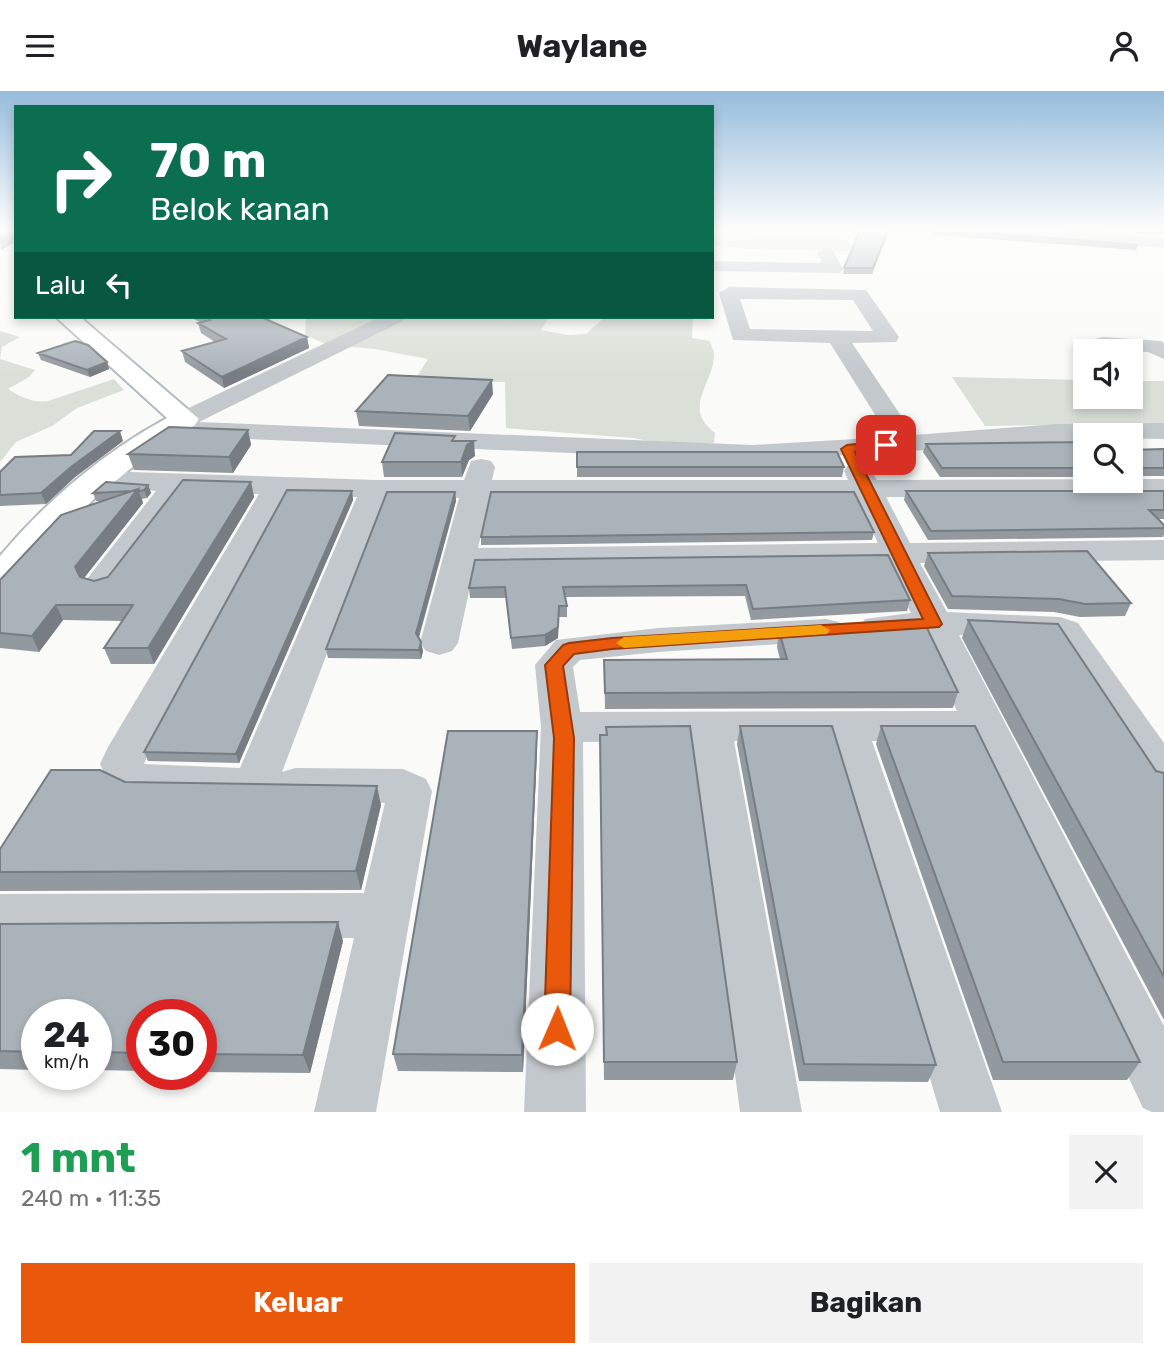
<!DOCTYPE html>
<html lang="id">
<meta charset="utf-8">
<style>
body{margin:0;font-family:Rubik,sans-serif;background:#f2f2f2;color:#202124;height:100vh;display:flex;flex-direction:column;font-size:26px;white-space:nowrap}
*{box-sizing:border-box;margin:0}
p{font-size:23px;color:#757577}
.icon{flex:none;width:38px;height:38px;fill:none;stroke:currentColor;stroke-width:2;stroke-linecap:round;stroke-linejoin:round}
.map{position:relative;height:1021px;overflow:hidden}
.drawer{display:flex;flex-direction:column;background:#fff;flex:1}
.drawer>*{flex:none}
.guide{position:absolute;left:14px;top:14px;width:700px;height:214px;border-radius:0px;box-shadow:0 4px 10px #0003;background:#0b6e4f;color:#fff;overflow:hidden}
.buttons{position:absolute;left:1073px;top:248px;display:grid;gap:14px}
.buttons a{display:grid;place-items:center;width:70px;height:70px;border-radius:0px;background:#fff;box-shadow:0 4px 10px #0003;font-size:35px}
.speed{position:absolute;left:21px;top:908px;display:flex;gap:14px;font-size:35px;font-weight:700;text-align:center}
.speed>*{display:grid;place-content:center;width:91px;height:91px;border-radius:50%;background:#fff;box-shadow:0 4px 10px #0003;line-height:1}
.speed small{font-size:18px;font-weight:400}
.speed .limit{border:10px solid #d22;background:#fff;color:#111}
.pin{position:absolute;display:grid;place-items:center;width:60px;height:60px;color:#fff;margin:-30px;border-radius:14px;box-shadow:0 4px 10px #0006}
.me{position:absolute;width:77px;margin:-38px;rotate:1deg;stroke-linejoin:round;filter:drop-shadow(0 0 5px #0008)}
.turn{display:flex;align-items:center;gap:24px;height:147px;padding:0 21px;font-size:32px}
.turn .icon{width:91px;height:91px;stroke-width:2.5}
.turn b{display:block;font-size:49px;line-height:60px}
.then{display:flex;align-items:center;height:66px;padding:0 21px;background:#0003;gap:14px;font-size:26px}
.round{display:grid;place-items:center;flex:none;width:74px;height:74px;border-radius:0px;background:#f2f2f2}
.overview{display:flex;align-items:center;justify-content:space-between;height:119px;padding:0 21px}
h1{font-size:42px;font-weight:700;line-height:52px;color:#1e9e55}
.primary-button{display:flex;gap:14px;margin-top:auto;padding:14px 21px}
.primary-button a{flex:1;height:80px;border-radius:0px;background:#ea580c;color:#fff;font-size:28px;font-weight:700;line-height:80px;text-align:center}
.primary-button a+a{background:#f2f2f2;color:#202124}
header{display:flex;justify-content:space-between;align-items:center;height:91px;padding:0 21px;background:#fff;font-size:32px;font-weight:700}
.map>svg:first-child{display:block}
.green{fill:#dadfd7}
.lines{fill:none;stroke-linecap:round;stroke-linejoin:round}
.secondary-casing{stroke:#b3babf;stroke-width:4}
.lane{fill:#c3c8cc;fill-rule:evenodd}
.street{fill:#c3c8cc;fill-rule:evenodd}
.secondary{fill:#fff;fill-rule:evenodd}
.wall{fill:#929a9f}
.shaded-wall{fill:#777d82}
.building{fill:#aab3b9;stroke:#777d82;stroke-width:2}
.route{fill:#ea580c;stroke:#983908;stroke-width:2}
.slow{fill:#f59e0b}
</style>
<header><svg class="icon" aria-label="menu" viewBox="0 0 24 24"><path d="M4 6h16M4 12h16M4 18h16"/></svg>Waylane<svg class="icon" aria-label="person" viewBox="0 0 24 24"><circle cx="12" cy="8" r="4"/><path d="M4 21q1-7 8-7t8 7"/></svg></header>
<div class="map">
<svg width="1164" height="1021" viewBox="0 0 1164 1021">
<rect width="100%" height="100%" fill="#fafaf8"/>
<path class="green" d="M712,143L839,146L854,154V160L748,158L712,154Z
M312,226H549L541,239L568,244L586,243L605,226H693L692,247L710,250C711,255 715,261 714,266C712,295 682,317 715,342L714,352L672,354L633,347L506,337L505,291H420L416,287L428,268L375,258L328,254L305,244L306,228Z
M0,240L20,246L2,256L0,268L35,279L29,286L8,298C20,306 33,312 48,310L114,288L124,299L77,317L52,335L16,351L0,371Z
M952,286L1085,289V306H1130L1131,290H1164V348H1131L1130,345L1052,334L985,335Z"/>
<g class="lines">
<g class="secondary-casing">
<path id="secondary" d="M56,226H80L199,328L195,334L146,365L96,406L50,452L13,496L0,499V465C46,410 104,361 167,327Z"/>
</g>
<path class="lane" d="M95,226L70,233L65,230L76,226Z"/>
<path class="street" d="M974,139H1048L1164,147V157L982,144Z
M826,157L832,158L843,178L840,182L712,180V170L822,172L817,162Z
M729,196L866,199L899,246L896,251L852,252L914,344L1057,333L1164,332V348L1085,345V349L752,370L202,346L193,344L189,338L192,334L176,333L172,328L176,323L380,226H406L403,230L199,331L752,354L889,346L830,252L733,249L719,202ZM740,208L853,209L873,240L750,238Z
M1103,246L1161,250L1164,252V268L1148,261L1095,258L1092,253L1095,248Z
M481,368L491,370L495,376L492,389H848L844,380L848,374L858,372L868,374L877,389L1164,388V406H886L910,452L1164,449V469L920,472L947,521L1060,526L1078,532L1164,652V702L1148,697L1052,548L959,544L1164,935V1021H1152L1143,1017L970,650H872L1002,1021H940L830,650H734L802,1021H740L691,650L583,651L586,1021H524L541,636L535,574L556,549L658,537L826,528L839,531L844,539L839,547L826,550L658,561L580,569L573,576L580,621L957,620L921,544L878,547L865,544L860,536L865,528L911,522L887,472L474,477L458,552L452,560L439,564L426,560L420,552L459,407H386L282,681L295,677L403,678L426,688L432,700L376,1021H314L354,847L0,849V803L364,802L385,712L295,711L279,706L275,698L271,706L255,711L245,708L134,707L111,697L100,673L108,656L259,403L186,401L112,500L100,503L88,500L83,493L156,400L89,395L85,389L89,383L99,380L375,389H464L471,370ZM288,404L357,406L240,677L144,673L150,656ZM856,406L878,452L478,457L489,407Z"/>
<use href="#secondary" class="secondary"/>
</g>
<path class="wall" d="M860,139H889L872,183H843L844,177Z
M934,139H979L983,141L1138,154L1136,159L934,144Z
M1084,139H1164V144Z
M190,226H269L270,230L307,246L309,257L224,297L185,271L182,260L215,251L201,242L198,232L200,231Z
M38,262L107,271L109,278L90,286L41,269Z
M493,303L470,340L359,335L356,320Z
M248,339L251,354L233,382L134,379L128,363Z
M123,350L75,386L46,413L0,415V381Z
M456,350L475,365L469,369L462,386H384L382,371Z
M1085,351V386H940L923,361L926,353Z
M1164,358V385H1130V359Z
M577,361L844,376L842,386H577Z
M251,391L254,406L154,573H111L104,557L122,530L63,529L39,561L0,557V489L103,410H96L93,402L148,394L151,402L147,407L142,408L143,412L84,487L94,490L108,486Z
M352,400L353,409L239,672L148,670L144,661Z
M906,400H1164V428H1158L1164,434V443L1163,446L928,449L904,409Z
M455,401L456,410L419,547L423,560L421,568L328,567L326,558Z
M874,441L872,449L481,454V446Z
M928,462L1131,512L1125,525L1080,526L1054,521L948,518L924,475Z
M888,464L910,509L907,520L751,529L745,505L565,506L567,515V526H559L558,547L545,555L512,558L506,507H470L469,497Z
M968,529L1156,680L1164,682V929L962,547Z
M779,540L958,601L953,617L605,618L604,569L780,568L777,556Z
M740,635L936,974L928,991L799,990L737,653Z
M881,635L1140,971L1127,989H993L876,653Z
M537,640V658L523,981L398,980L393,963Z
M600,644L737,971L733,989H604Z
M125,691L381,714L361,799L0,800V758Z
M0,833L343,850L310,982L201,981V924H142V980L96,979V924H37V979L0,978Z"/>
<path class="shaded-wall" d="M888,139H889L872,183L873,177Z
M16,140V150L1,159L0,149Z
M307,246L309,257L224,297L222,286Z
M107,271L109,278L90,286L87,279Z
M492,289L493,303L470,340L468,325Z
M248,339L251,354L233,382L229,366Z
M120,340L123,350L75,386L46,413L41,402L71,376Z
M474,350L475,365L469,369L462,386L461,371L467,354Z
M251,391L254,406L154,573L148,557Z
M148,394L151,402L147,407L144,399Z
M138,398L143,412L81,491L75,476Z
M352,400L353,409L239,672L236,663Z
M455,401L456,410L417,551L416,542Z
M56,514L63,529L39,561L32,545Z
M559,515L558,547L545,555V544Z
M421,551L423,560L421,568L419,559Z
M537,640V658L523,981L522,964Z
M377,695L381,714L361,799L356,780Z
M338,831L343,850L310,982L303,964Z"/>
<path class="building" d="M0,139H16V140L0,149Z
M860,139H888L873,177H844Z
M943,139H979L983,141L1138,154Z
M205,226H266L263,227L307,246L222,286L182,260L226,248L198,232L210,229Z
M75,250L88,254L107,271L87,279L38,262Z
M388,284L492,289L468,325L356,320Z
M169,336L248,339L229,366L128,363Z
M94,340H120L71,376L41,402L0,404V381L15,366L71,364Z
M395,342L455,345L452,350H474L467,354L461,371H382Z
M1085,351V377H942L926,353Z
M1164,358V377H1130V359Z
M577,361H837L844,376H577Z
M183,389L251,391L148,557H104L133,514H56L32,545L0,542V489L61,424L138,398L75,476L80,486L94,490L108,486Z
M106,391L148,394L144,399L139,400L138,398L132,400L93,402Z
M287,399L352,400L236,663L144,661Z
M906,400H1164V419H1149L1164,434V437L931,440Z
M387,401H455L416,542L421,551L419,559L326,558Z
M491,401H854L874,441L481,446Z
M1087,460L1131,512L1085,513L1059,508L952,505L928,462Z
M888,464L910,509L753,518L746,494L563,496L567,515H559L558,536L545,544L511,547L505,496L469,497L475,469Z
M968,529L1058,533L1156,680L1164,682V886Z
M924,531L958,601L605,602L604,569L787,568L779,540Z
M690,635L737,971H604L600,644H607L606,636Z
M740,635H832L936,974L804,973Z
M881,635H975L1140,971H1003Z
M448,640H537L522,964L393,963Z
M51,679H100L125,691L377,695L356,780L0,781V758Z
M338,831L303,964L201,963V924H142V962L96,961V924H37V961L0,960V833Z"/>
<linearGradient id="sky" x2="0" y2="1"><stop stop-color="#96bcdc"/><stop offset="0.49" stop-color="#fdfdfc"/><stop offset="1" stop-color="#fdfdfc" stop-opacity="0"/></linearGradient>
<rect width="1164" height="282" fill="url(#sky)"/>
<path class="route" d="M886,350L893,354L891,357L855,361L942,533L939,536L612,558L574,563L563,575L574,647L570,938L566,947L557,950L548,947L544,938L554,647L545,574L563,554L569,552L612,547L923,528L841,358L847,354Z"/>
<path class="slow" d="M821,534L830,539L827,543L624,557L616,552L624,546Z"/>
</svg>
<div class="buttons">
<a><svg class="icon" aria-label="sound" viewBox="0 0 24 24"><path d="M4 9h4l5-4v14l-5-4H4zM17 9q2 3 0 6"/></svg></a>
<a><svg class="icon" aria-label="search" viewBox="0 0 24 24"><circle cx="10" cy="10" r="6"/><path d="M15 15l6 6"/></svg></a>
</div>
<div class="speed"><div>24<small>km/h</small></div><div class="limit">30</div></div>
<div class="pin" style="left:886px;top:354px;background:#d93025"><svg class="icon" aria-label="arrive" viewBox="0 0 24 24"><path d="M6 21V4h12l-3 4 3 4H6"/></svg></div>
<svg class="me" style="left:557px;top:938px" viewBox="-20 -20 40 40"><circle r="19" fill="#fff"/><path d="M0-13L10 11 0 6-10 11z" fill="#ea580c"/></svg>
<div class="guide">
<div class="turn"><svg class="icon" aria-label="right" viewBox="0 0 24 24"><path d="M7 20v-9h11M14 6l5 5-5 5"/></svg><div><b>70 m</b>Belok kanan</div></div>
<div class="then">Lalu<svg class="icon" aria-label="left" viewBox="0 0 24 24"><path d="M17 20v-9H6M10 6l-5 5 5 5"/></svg></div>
</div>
</div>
<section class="drawer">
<div class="overview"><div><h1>1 mnt</h1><p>240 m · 11:35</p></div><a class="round"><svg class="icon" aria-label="close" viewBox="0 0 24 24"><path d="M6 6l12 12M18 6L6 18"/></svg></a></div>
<div class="primary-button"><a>Keluar</a><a>Bagikan</a></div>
</section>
